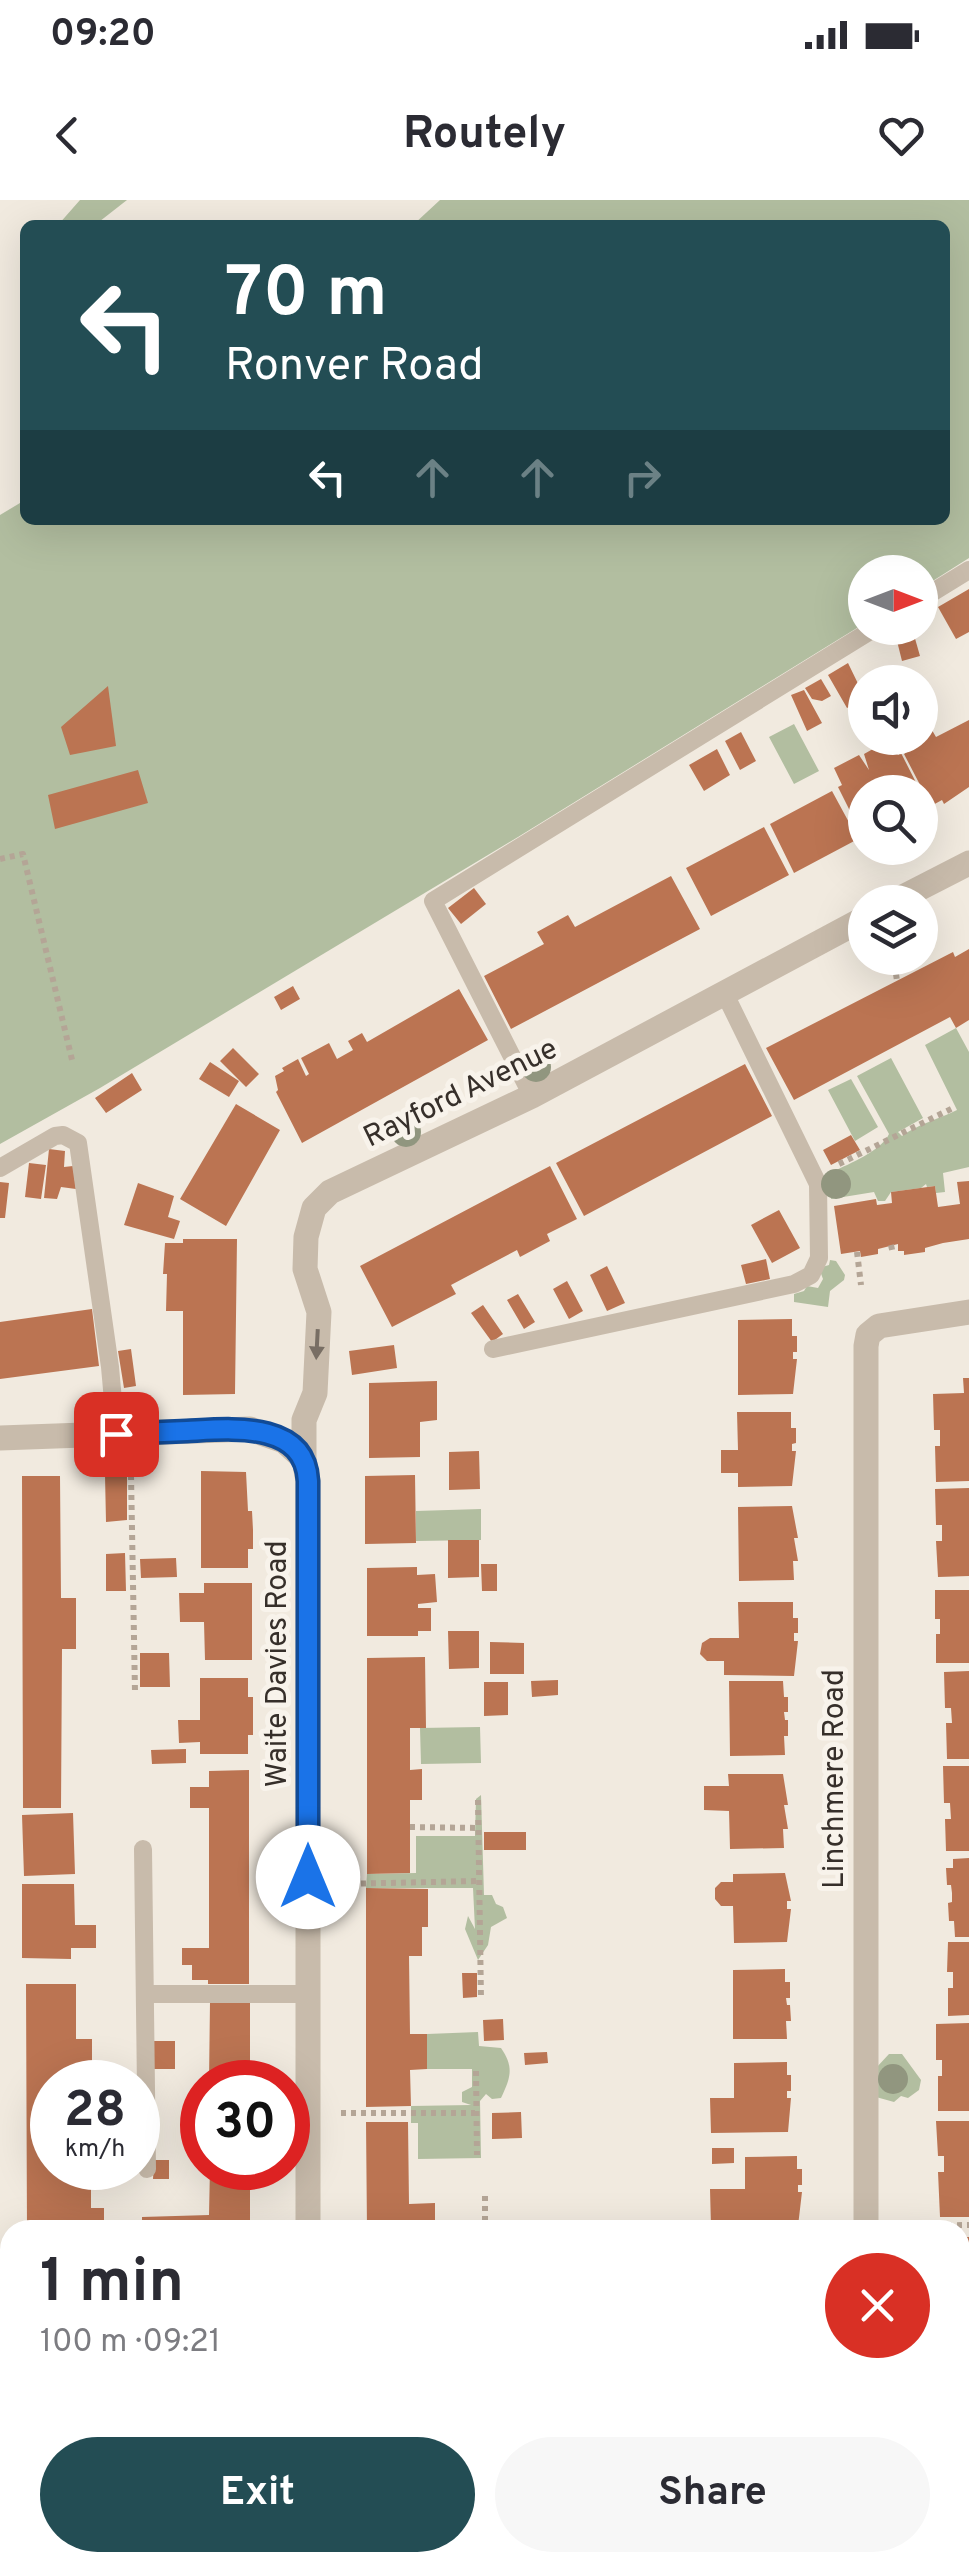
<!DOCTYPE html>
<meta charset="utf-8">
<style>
body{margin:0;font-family:Overpass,sans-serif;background:#f7f7f7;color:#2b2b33;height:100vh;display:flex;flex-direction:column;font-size:38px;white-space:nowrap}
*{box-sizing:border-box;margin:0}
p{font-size:32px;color:#7c7c81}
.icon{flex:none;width:55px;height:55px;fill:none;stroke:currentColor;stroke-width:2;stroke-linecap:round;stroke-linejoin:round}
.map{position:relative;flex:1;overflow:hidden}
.panel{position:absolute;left:0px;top:2020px;width:970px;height:352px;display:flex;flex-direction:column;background:#fff;border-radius:30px 30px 0 0;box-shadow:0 10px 40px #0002}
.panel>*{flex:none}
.guide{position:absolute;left:20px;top:20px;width:930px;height:305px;border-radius:15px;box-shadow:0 10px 40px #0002;background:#234d54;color:#fff;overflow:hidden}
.needle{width:65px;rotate:90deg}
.controls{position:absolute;left:848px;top:355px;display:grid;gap:20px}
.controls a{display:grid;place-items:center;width:90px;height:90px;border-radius:50%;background:#fff;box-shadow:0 10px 40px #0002;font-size:50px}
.speed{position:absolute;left:30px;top:1860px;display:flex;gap:20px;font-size:50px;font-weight:700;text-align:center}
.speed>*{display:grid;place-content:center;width:130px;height:130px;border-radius:50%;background:#fff;box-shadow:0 10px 40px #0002;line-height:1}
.speed small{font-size:25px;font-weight:400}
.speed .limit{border:15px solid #d22;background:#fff;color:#111}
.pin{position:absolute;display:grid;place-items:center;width:85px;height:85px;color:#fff;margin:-42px;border-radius:20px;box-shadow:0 5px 15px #0006}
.me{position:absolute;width:110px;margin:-55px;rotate:0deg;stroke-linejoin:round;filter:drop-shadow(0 0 8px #0008)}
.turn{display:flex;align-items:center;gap:35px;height:210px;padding:0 40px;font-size:45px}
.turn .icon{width:130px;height:130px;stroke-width:2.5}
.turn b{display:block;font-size:70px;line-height:85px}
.lanes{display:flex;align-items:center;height:95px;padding:0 40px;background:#0003;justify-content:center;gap:50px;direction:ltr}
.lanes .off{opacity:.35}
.round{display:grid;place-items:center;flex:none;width:105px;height:105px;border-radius:52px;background:#f7f7f7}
.head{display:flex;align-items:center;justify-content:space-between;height:170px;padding:0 40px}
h1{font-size:60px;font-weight:700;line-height:75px}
.primary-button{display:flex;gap:20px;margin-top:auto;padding:20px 40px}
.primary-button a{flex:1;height:115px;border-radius:60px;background:#234d54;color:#fff;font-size:40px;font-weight:700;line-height:115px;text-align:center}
.primary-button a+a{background:#f7f7f7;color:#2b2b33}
.status{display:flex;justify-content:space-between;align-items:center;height:70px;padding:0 50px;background:#fff;direction:ltr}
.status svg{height:28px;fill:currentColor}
header{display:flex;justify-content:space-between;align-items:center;height:130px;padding:0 40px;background:#fff;font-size:45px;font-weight:700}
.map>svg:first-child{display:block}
.green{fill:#b2bea0}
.building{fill:#bb7452}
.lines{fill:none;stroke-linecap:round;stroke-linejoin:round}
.path{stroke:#b4a596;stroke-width:6;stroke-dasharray:5 5;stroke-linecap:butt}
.lane{stroke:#c8bbab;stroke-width:18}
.street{stroke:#c8bbab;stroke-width:25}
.tree{fill:#91967f}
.oneway{fill:#786e64}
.route-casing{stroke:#114b97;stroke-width:25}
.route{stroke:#1a73e8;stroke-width:18}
.labels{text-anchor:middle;stroke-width:10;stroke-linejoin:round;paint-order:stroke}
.street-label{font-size:30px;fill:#362f2a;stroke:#f8f3eb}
</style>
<div class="status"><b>09:20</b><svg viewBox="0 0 49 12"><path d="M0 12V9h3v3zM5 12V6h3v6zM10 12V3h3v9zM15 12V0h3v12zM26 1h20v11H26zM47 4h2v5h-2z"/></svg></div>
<header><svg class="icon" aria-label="back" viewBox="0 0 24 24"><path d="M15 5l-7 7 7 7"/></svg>Routely<svg class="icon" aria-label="heart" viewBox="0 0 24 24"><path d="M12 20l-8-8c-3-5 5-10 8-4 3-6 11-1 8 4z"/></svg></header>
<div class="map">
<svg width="969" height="2371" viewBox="0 0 969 2371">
<rect width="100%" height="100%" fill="#f1eadf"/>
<path class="green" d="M80,0H127L95,25H58Z
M440,0H969V358L920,389V372H865V423L518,637L100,888L0,944V315L25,300V320H945V25H413Z
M794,524L819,571L794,584L769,537Z
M956,828L969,852V967L943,973L945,992L936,993L935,986L927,987L926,984L921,988L891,992L885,1001H878L874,992L831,999L832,972C851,963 881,951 889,934L857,876L891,858L923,918L898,932L902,936C918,924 939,919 957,910L925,845Z
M851,879L878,927L855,941L828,890Z
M830,1060L836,1061L845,1075L844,1080L830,1091L828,1107L794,1102V1094L804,1091L807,1086L818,1088L823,1079L819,1068L829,1065Z
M481,1309V1340L416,1341V1311Z
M480,1527L481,1563L421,1564L420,1528Z
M481,1595L484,1695H492L496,1704L503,1707L507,1718L491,1727L488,1745L478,1760L465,1729L468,1716L475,1729L473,1688H366L367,1674L416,1673V1636H475L476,1599Z
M478,1832L479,1846L501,1848C514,1867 511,1877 501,1898L492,1899L486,1894L480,1901L481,1958L418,1959V1923H411V1906L471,1905L462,1902V1892L472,1887V1869H427V1834Z
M889,1854H902L921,1880L919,1890L908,1898L901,1896L894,1902L876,1897V1868Z
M485,2362H700V2371H484Z"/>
<path class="building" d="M969,389V432L956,439L938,407Z
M912,428L920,456L902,461L895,433Z
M848,463L865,498L847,508L828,475Z
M821,479L831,496L822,501L812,499L805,488Z
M108,486L116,546L70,555L61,527Z
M804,490L822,523L807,531L791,495Z
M969,520V587L944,604L942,600L931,606L904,554L910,550L904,538H920V530L929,525L936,537Z
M741,532L756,561L740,570L725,541Z
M889,540L898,555L901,553L927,604L920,609V592H865V641L838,587L842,585L834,568L859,555L869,570L864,554Z
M717,549L730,575L704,591L689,565Z
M138,570L148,603L55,629L48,595Z
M832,591L858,639L794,673L770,624Z
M764,627L789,675L711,716L686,668Z
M671,676L700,729L511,829L484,776L544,744L537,732L568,715L575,727Z
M474,688L486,704L461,724L448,708Z
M969,749V820L956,828L950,817L794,900L766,848L953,752L955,757Z
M293,786L300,799L281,810L274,797Z
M459,789L488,840L302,943L276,892L278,890L275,876L284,871L282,868L298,859L306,876L309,874L301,858L329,843L337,859L353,850L348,841L362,833L367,842Z
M233,848L259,874L246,887L220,861Z
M210,862L239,881L229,897L199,879Z
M745,864L772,916L584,1016L556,963Z
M132,873L142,890L106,913L95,898Z
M236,904L280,930L226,1026L180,999Z
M851,935L860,950L831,965L823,950Z
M49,949L65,951L64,967L73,966L76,989L61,987L57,999L44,998Z
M29,963L46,965L41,999L25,997Z
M550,966L577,1019L547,1034L550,1041L520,1057L517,1050L451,1085L456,1094L392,1127L360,1066Z
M969,981V1039L943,1043L925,1048V1052L904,1055V1051H898V1044L878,1049V1054L861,1057L860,1051L841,1054L834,1006L876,999L877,1005L892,1003L891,992L935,986L938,1007L960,1004L957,982Z
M0,982L9,983L5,1018H0Z
M138,983L174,996L168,1017L180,1021L174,1039L124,1025Z
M779,1010L800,1048L772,1063L751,1025Z
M183,1039H237L235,1194L183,1195V1111H166L167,1074H163L165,1043H183Z
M766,1059L770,1079L746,1084L741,1065Z
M607,1066L625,1103L607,1111L590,1075Z
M567,1081L583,1111L569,1119L553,1089Z
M518,1094L535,1122L524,1129L507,1100Z
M483,1105L503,1134L492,1142L471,1113Z
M92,1109L99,1166L0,1179V1122Z
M792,1119V1136H797V1152H793V1159H797L793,1194L738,1195V1120Z
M394,1145L397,1168L352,1175L349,1151Z
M131,1149L136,1186L124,1188L118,1151Z
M963,1178H969V1281L936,1282L935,1246H940V1230H934L933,1194L964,1193Z
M437,1181V1220L420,1222V1257L369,1258V1183Z
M737,1212H791V1228H796V1243L792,1244V1251H796L792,1286L738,1287V1273H721V1250H738Z
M479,1251L480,1289L449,1290V1252Z
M201,1271L246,1272L248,1311H252L253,1330V1349H248V1368H201Z
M105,1275H127V1320L106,1322Z
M415,1275L416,1343L365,1344V1276Z
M22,1276H60L61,1398H76V1449H62L61,1608H23Z
M969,1288V1376L938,1377L936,1341H942V1325H936L935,1289Z
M792,1306L798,1338H794L798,1361H793L794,1380L739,1381L738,1307Z
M448,1340H479V1377L448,1378Z
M125,1353L126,1391H106V1354Z
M176,1358L177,1377L141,1378L140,1359Z
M481,1364H497V1391H482Z
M417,1367V1375L435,1374L437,1402L418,1404V1408H431V1431H418V1436H367V1368Z
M204,1383H252V1460H205L204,1422H180L179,1393H204Z
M935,1390H969V1463H936V1434H940V1419H935Z
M738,1402H793V1418H798V1433H794V1441H798L794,1476L724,1475V1461H707L700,1454L702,1443L710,1438H739Z
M448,1431H479V1468L449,1469Z
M490,1442L524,1443V1474H490Z
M140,1453H169L170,1487H140Z
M425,1457L426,1528H410V1570L422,1569V1600H410V1673L367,1674V1458Z
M969,1471V1559H947L946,1523H952L951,1508H945L944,1472Z
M200,1478H248V1497H253V1535H248V1554H200V1542L179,1543L178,1520H200Z
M558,1480V1495L532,1497L531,1481Z
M729,1481H783L784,1497H788V1512H784L785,1520H788V1536H784L785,1555L730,1556Z
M484,1482H508V1515L484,1516Z
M186,1549V1563L152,1564L151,1550Z
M943,1566H969V1651H946L945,1619H951L950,1603H944Z
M249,1570V1784H208V1780H192V1765H182V1748H209V1608H190V1587H209V1571Z
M728,1574H783L788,1605H784L788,1629H783L784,1648L730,1649L729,1611L704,1610V1586H729Z
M73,1613L75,1674L24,1676L22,1615Z
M484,1632H526V1650H484Z
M969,1658V1737H955L954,1721H949L948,1703L952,1702V1693L951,1685H947L946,1668H953V1659Z
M785,1673L791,1701H787V1709H791L787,1742L734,1743L733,1706H721L715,1699V1688L721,1682H733V1674Z
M22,1684H74L75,1725H96V1748H71V1759L22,1758Z
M366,1688L428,1689V1727H422V1756H409L410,1834H427V1869L410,1870L411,1906L366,1907Z
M948,1742H969V1815L948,1816V1788H953V1772H947Z
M785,1769V1782H790V1798H786L787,1805H790L791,1821H786L787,1839H733V1770Z
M462,1773H477V1797L463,1798Z
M26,1784H76V1839H92V1882H52V1968H107V1978H91V2008H104V2023H76V2030H27Z
M210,1802H250V1882H209Z
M503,1819L504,1840L484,1841L483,1820Z
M969,1823V1911H938V1876H942V1860H936V1824Z
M151,1841H175V1869H151Z
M547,1852L548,1863L525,1865L524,1853Z
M787,1862V1875H791V1891H787V1898H791L788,1932L711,1933L710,1898H734V1863Z
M521,1912L522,1938L492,1939V1913Z
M936,1921H969V2017H940L938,1972H944V1956H938Z
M366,1922H408L409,2004L435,2003V2030H367Z
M712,1948H734V1963L712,1964Z
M797,1956V1969H802V1985H798V1992H802L798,2026L711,2027L710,1989H745V1957Z
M154,1960H169V1979H153Z
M210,1968H250V2030H142V2017L209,2015Z
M960,2037H969V2317H960Z
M27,2362H97V2371H27Z
M190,2362H255V2371H190Z
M367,2362H414V2371H367Z
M736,2362H798V2371H736Z"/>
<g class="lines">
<path class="path" d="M0,659L23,654L73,864
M896,774L897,781
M839,964L953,908
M891,1045L893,1054
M857,1052L861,1085
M131,1275L135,1492
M478,1600L481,1800
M410,1627L479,1628
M341,1684L477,1681
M476,1871L477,1955
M341,1913H475
M485,1996V2030
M897,2026L969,2025
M960,2331L969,2330"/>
<path class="lane" d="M920,400L969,370
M532,896L433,701L875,428
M0,968L55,936L63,935L78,943L110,1167L116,1234
M493,1149L794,1084L811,1075L819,1058L818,984L724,792
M143,1649L147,1969
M146,1794H308"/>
<path class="street" d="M893,702L969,663
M0,1238L250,1229L284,1241L304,1259
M308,2030V1281L304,1259V1220L315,1193L319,1112L305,1069L306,1037L314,1008L330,992L532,896L865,718
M866,2030V1146L868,1135L879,1126L969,1112
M309,2362V2371
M870,2362V2371"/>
</g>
<g class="tree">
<circle cx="536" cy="867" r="15"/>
<circle cx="406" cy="932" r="15"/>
<circle cx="836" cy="984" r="15"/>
<circle cx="893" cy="1879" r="15"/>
</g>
<defs><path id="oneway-solid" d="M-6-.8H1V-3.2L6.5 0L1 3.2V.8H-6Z" transform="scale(2.5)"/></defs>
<use class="oneway" href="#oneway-solid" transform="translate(317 1144) rotate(93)"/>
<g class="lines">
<g class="route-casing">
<path id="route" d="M116,1234C139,1233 163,1232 187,1231C229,1229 305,1220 308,1281V1677"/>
</g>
<use href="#route" class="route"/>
</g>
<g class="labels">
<g class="street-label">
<text transform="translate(460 892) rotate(-26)" y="10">Rayford Avenue</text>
<text transform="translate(276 1464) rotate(-90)" y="10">Waite Davies Road</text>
<text transform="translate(833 1579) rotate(-90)" y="10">Linchmere Road</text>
</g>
</g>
</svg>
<div class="controls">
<a><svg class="needle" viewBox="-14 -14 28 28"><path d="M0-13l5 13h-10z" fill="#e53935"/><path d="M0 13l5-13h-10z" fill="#7c7c81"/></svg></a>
<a><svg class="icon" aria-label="sound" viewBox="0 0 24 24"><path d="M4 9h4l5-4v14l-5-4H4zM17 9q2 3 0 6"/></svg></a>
<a><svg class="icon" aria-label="search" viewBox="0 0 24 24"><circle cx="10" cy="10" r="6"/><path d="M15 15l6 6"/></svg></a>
<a><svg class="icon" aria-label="layers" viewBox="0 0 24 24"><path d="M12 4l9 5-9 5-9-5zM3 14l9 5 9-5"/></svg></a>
</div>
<div class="speed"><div>28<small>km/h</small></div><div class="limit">30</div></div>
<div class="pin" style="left:116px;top:1234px;background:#d93025"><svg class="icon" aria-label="arrive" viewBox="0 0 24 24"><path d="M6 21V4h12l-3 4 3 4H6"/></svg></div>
<svg class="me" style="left:308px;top:1677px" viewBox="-20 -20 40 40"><circle r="19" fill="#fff"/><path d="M0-13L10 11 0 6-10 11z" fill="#1a73e8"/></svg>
<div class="guide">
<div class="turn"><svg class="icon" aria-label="left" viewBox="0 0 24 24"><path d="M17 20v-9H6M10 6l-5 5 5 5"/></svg><div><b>70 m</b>Ronver Road</div></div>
<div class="lanes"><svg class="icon" aria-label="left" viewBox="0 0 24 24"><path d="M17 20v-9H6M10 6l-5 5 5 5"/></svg><svg class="icon off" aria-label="ahead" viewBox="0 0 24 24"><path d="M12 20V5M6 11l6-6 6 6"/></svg><svg class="icon off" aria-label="ahead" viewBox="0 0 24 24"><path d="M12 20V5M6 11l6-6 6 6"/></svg><svg class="icon off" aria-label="right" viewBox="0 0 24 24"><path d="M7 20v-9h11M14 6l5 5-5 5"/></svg></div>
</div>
<section class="panel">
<div class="head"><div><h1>1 min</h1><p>100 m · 09:21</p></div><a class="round" style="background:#d93025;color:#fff"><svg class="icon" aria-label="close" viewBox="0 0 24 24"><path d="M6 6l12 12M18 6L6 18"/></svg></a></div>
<div class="primary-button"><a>Exit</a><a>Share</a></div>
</section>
</div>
